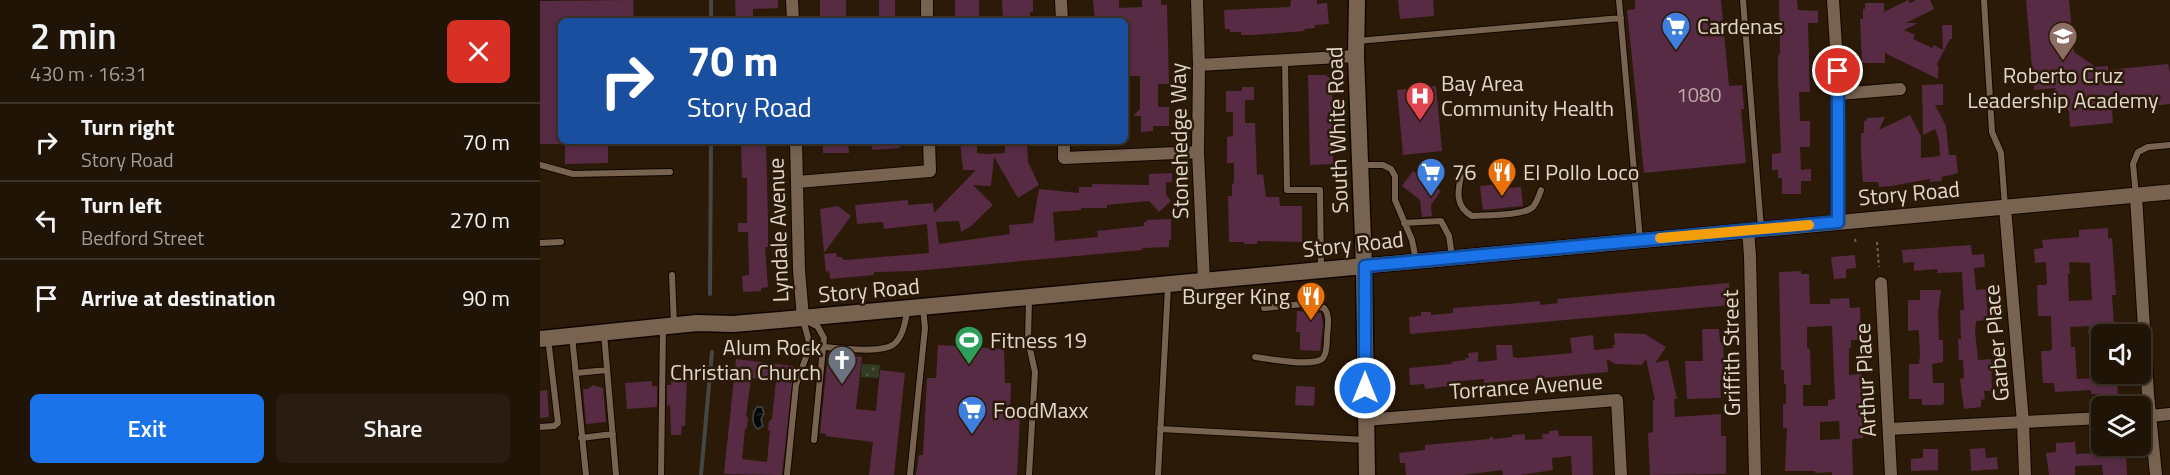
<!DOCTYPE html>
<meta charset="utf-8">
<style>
body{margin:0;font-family:"Titillium Web",sans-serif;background:#281d10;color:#f1f3f6;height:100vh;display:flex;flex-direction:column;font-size:22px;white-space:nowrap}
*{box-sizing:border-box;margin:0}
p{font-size:20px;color:#a29e9b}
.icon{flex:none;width:33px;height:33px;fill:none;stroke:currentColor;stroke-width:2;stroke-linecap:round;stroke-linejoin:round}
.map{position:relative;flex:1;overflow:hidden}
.sheet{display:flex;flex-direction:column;background:#201406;width:540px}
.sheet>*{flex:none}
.top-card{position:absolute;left:18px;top:18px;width:570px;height:126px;border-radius:9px;box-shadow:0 3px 9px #0003,0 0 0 2px #3d3328;background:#1a4fa0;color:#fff;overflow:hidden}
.controls{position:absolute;left:1551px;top:324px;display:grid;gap:12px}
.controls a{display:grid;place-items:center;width:60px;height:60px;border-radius:9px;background:#201406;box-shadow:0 3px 9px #0003,0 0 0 2px #3d3328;font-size:30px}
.pin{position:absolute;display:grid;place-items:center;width:51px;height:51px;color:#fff;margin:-26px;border:3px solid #fff;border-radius:50%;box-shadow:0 2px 6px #0007}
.me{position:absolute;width:66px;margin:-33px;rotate:0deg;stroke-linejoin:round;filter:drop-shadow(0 0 4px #0008)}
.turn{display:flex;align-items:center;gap:21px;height:126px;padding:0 30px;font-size:27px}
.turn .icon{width:78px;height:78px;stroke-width:2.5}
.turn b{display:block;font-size:42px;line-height:51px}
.round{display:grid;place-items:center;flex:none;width:63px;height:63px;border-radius:9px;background:#281d10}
.head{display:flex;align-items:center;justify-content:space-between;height:102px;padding:0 30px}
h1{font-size:36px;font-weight:600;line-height:45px}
.cta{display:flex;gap:12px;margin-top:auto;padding:12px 30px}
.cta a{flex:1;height:69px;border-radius:9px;background:#1a73e8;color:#fff;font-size:24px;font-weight:600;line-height:69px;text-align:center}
.cta a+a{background:#281d10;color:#f1f3f6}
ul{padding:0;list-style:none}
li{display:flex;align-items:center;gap:18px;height:78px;padding:0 30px;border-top:2px solid #3d3328}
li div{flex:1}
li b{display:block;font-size:22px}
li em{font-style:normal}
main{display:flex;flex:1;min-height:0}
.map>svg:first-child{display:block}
.park{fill:url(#park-dots)}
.water{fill:url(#water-ripples);stroke:#444744;stroke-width:1.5}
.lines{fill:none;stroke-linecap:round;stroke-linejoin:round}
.stream{stroke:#444744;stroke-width:4}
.building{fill:#572b44;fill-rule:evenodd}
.service-casing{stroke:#120500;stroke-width:8}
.minor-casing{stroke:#120500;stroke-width:14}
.tertiary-casing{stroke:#120500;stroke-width:17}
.secondary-casing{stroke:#120500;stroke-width:19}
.path{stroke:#6f6051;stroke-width:2;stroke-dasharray:3 3;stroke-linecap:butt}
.service{stroke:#77634f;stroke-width:6}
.minor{stroke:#77634f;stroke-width:12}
.tertiary{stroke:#77634f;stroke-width:15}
.secondary{stroke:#77634f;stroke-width:16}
.route-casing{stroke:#114b97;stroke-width:15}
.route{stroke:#1a73e8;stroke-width:10}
.slow{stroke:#f59e0b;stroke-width:10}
.labels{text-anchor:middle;stroke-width:5;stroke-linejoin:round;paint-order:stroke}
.number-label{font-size:20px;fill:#beaba9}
.poi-label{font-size:22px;fill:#e1d6cb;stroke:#2b1a08;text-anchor:start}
.street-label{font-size:22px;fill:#e1d6cb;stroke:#2b1a08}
</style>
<main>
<section class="sheet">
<div class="head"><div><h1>2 min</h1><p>430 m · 16:31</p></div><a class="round" style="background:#d93025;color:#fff"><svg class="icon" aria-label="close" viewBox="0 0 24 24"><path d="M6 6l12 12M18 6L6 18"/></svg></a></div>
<ul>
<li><svg class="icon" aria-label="right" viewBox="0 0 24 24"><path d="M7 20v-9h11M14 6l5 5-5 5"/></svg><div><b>Turn right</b><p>Story Road</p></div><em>70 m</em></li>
<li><svg class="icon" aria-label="left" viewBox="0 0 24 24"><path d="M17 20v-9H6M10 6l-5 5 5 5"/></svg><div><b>Turn left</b><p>Bedford Street</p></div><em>270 m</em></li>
<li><svg class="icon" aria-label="arrive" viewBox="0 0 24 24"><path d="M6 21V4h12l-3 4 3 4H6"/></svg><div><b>Arrive at destination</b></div><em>90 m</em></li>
</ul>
<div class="cta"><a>Exit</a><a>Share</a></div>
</section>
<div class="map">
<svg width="1630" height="475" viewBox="0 0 1630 475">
<defs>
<pattern id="park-dots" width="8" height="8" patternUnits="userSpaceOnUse" patternTransform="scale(1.5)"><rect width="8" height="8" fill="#303d23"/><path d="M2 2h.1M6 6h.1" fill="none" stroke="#4e5842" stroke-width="1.8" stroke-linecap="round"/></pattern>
<pattern id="water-ripples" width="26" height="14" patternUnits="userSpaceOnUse" patternTransform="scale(1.5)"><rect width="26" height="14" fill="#000a0a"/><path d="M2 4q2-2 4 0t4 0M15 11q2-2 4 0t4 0" fill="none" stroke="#252d2c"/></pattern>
</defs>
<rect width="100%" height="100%" fill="#2b1a08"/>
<path class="park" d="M322,364L340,365L338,378L321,377Z"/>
<path class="water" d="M217,407H222L224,414L221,419L223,426L218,429C211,424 212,413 217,407Z"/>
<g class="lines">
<path class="stream" d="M171,0V21
M170,294L171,141
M161,475L172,352"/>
</g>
<path class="building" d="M93,0L94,21H21V144H0V1Z
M195,0H238V8L213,9V21H196Z
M280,0H306V21H280Z
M339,0H355V21H339Z
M415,0H439V21H415Z
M462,0H493V12H490V21H463Z
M553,0H579V8L602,7V0H621V5H627L629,84H618V107H629V126H613V131L601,132V116H593L600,109V76H590L589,53H585V21H555Z
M751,0H777V4L787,3L789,24L775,25V28L764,29L765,31L713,35H701V32H690V29H685L684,10L750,7Z
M858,0H893L894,16L860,19Z
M1095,0H1181L1189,86L1202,85L1204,109H1201L1206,163L1104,173L1087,10L1095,9Z
M1239,0H1257L1258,10L1278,11V23H1268L1270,92H1259L1260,121H1270V147H1260L1261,170L1271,169V181H1261V194H1242V178H1238V170H1232V154L1241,153L1238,78V56L1240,53Z
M1368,0L1370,3L1376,0H1390L1394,9L1366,23H1378L1364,30L1375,35L1373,39L1392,48L1394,45L1403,50L1402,25H1412V39H1410L1397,64L1399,69L1398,70V79L1345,53V63H1322L1320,19H1323V9H1325V3H1344V12Z
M1486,0H1529L1534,52L1556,67L1568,66V70L1628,64L1630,73V104L1572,110L1573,123L1530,127L1529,111L1509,97L1516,88L1494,90Z
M768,75H785L790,78L792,83L793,164L770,165Z
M1403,84V105H1395L1406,126L1409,155H1416L1418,173L1402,177V181L1390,182V179L1351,186L1339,187L1338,182H1323L1321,154V133H1324V121L1327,120V118L1345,117L1339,130L1370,115L1381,136V158L1400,156L1399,140L1395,129L1383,135L1382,85Z
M896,86L902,151L863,155L857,90Z
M702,87H714V100H705V123H715L717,175L723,174L726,197H739L740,206H762V242L717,241V244H704V242H689L688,196H692V184L694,183V163H687V137L693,136V112H686V91H702Z
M25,141H68V163L25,164Z
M201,141H226L228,223V247H225L228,287L221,288V291L203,292L202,276L209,275L208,232H198V223H207V178H202Z
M283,141H308L309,153H283Z
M331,141H359L360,148L332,150Z
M420,141H437V153L446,154L465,153V142L487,141L488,162L499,185L478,198L454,157L451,186L433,185L453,205L431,226L421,232L419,221L396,222L399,244L470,234L469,225L493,223L499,189L539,193V187H552V184L609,185V174L632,173V182H626V195L631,201L619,212L609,201L567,205V208H541V210L513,212L515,241L558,237L557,231L604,226V222H607V220L631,219V240H629V247L602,248V250L374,271L334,272V275L290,279L289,271L286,272L284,254L296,253L297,257H302V259L306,260L389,253L387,224L344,229L343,222L317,224L315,205L368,200V205L393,203L394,213L436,170H423Z
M873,171L901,191L891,205L892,216L882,217L880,200L862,186Z
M967,183V188L981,187L983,206L943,210L940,186Z
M298,206L311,216L284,253L280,209Z
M1568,228V239L1572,238L1576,295H1572L1574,325H1578V334H1562V338L1550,339V334H1548L1549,326L1530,327L1531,347H1535L1537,379L1557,378V374H1581V382H1577L1578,394H1551V390L1515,392L1514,383H1503L1501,351H1510L1512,348L1511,316H1498L1497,285H1506L1507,282L1506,262L1495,263L1494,249L1503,248L1502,240L1539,237V230ZM1529,262L1550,263L1552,300L1529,301L1528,274L1530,273Z
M1431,245L1432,255L1444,254L1445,267L1434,268L1436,290L1446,289L1448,320L1436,321L1435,331L1438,360L1451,359L1452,391H1444L1445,399L1441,400V407L1424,409L1420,379L1424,378L1423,360H1419L1418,339H1421L1420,310H1424L1422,272L1397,273L1398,269L1374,271V262L1363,263L1362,250Z
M1315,255L1316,268L1306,269V278L1294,279L1291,257Z
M1261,271V274H1269L1270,304H1290V299L1309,298L1310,308L1320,307L1321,340H1311V348H1309V375L1321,374L1323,438L1313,439L1312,442L1313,475H1292V472L1275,473V471H1245L1247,428H1243V404H1246V384H1244V370H1241L1239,272ZM1292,326L1295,399L1288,400V406H1263V385H1271L1270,350L1267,347V327ZM1299,421L1300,439L1280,440V422Z
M1189,283L1191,305L870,334L869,317L881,316V312H891V315L913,313V308L980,303L1000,301V305L1018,303L1017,299Z
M1380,290H1401L1398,312L1399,340H1403V362L1392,364L1393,383H1404V403L1402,405H1382V399H1369V364H1379L1380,355L1379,333L1378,330L1368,331V300H1380Z
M757,311L781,313L783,324L780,351L760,350V332H756Z
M1162,329H1179L1180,342H1183L1185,380H1180L1181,398L1147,399L1145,361H1163Z
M1074,333L1105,334L1126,347L1115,363L1128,360L1137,399H1134L1135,417L1181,414V436H1186V474L1110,475L1108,433L1113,432V400H1115L1106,359L1102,365L1075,364L1067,359L1068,372L944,383V379L922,381L908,382V386L885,389L884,384L870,385L869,368L912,364L911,362L926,360L925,358H929L928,353L938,352V362L957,360L956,345H972L973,357L978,358L1032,353L1030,338L1053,335L1054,350L1073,348V345H1075Z
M398,345L464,349L465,383H471L470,414L480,415L477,475H376L379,455H383L387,378H396Z
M288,353L322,357L316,409L336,411L340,370L365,373L354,475H329L333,442L285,436L286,434L280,433Z
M196,359L254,366L242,475L184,474ZM211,378L236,381L232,419L229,421L228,430L230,431L227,462L202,459L205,429L207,428L208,418L206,416Z
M147,378L145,426H142L141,435H131L130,405L127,406V385H131V380Z
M112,381V386H117V407L87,409L85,383Z
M53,385L63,388L66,422L46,424L43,389H48Z
M756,386L775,387L774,406L755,405Z
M7,390L9,417L0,418V391Z
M1018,430L1019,436H1052L1053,475H1032L1031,456L1012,458L1013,470L980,475H963L962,470L923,475H866L865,463H860L859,453L885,450V445L949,439L951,436L954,439L972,437V435L985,434V440L1003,439L1002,434H1009V431Z
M1535,442L1536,454L1559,453V446H1579V452L1586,451L1587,475H1563L1562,465H1560L1535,466V475H1509L1506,453L1516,452V443Z
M1445,448L1446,458L1457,457L1458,469L1431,471L1430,449Z
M1383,449H1398V470L1371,471V459L1383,458Z"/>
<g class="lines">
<g class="service-casing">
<path id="service" d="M1079,0L1100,240
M1203,0L1221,228
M1444,0L1452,132L1461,153L1465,207
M817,41L1081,18
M745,61L747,190H780L781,270
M0,165L33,174L130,172
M823,165H843L851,169L855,176V200L872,240L876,260
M923,167C919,186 912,205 932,216C947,215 983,216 993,207C997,202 999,196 1001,190
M1596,195L1593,164L1598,152L1608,147L1630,145
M864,223L901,221L909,236L912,256
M0,243L21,242
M132,275L134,325
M269,322L278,327L284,338L274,440
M64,333L76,475
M32,336L46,475
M283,347C300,348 342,354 354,344C364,336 365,320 368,309
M715,357C729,359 771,367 782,359C787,355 787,342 787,336C788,326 790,315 784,308L763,304L724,308
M36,373L67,370
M0,427L14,426L18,423L8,338
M620,429L826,440
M41,438L73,434
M121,475L123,327
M247,475L256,385L266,357L269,342L263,319
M370,475L385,328L383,308
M489,475L495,372L488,340L489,299
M618,475L628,287"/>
</g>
<g class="minor-casing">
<path id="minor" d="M252,0L253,21
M387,0V21
M521,0L522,21
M657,0L659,65L658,152L664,281
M1293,0L1299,94L1297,195L1298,222
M659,65L816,56
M1299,94L1360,89
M256,141L259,270L263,318
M524,141V158L658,152
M257,182L390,171L389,141
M1596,196L1608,394L1616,475
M1465,208L1483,422L1485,475
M1208,230L1210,256L1215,475
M1341,283L1351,475
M1600,417L1630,414
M825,420L1077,400L1081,475
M1349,429L1562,418"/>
</g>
<g class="tertiary-casing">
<path id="tertiary" d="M824,266L1630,192"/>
</g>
<g class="secondary-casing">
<path id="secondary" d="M817,0L816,56L824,266L827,475
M0,339L157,323L193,324L240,320L824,266"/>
</g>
<path class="path" d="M1315,239L1316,244
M1337,242L1339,267"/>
<use href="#service" class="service"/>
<use href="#minor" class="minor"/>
<use href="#tertiary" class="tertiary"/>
<use href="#secondary" class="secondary"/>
</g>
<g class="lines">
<g class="route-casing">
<path id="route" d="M825,388V266L1298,222V71"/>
</g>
<use href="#route" class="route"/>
<path class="slow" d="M1120,238L1269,225"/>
</g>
<defs>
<g id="supermarket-pin" transform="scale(1.5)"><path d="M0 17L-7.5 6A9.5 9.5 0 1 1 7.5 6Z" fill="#3f7fe0" stroke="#2b1a08"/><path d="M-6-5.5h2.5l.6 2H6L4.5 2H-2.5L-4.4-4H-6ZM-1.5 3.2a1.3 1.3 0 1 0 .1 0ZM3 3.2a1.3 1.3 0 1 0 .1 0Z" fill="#fff"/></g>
<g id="school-pin" transform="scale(1.5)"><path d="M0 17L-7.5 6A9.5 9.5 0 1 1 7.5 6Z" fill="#8d6e63" stroke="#2b1a08"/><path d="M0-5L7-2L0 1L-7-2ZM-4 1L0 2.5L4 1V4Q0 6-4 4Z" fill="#fff"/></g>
<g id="hospital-pin" transform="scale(1.5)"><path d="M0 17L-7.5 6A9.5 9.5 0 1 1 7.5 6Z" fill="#e0444e" stroke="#2b1a08"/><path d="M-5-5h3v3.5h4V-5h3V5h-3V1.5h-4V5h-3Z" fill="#fff"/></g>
<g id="restaurant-pin" transform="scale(1.5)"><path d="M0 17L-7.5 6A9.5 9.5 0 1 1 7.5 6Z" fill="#e8710a" stroke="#2b1a08"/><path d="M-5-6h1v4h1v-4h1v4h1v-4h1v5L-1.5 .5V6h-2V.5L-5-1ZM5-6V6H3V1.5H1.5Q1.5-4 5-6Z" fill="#fff"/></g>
<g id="stadium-pin" transform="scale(1.5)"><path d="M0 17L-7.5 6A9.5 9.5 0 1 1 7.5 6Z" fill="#2e9e5b" stroke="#2b1a08"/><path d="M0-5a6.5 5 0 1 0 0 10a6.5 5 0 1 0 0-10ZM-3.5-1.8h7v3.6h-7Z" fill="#fff"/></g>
<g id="church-pin" transform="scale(1.5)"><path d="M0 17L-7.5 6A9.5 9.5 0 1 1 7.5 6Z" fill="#6b7280" stroke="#2b1a08"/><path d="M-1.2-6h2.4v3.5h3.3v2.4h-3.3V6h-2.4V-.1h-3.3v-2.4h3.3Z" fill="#fff"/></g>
</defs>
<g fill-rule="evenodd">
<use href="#supermarket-pin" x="1136" y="26"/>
<use href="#school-pin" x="1523" y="36"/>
<use href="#hospital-pin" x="880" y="96"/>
<use href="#supermarket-pin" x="891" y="172"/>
<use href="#restaurant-pin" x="962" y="172"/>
<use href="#restaurant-pin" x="771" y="296"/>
<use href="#stadium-pin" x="429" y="340"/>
<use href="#church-pin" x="302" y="360"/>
<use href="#supermarket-pin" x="432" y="410"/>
</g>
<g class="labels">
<g class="number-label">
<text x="1159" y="102">1080</text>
</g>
<g class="poi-label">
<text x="1157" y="34">Cardenas</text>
<text x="1523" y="83" text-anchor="middle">Roberto Cruz<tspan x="1523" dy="25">Leadership Academy</tspan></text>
<text x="901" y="91">Bay Area<tspan x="901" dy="25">Community Health</tspan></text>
<text x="912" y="180">76</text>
<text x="983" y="180">El Pollo Loco</text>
<text x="750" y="304" text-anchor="end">Burger King</text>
<text x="450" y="348">Fitness 19</text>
<text x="281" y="355" text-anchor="end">Alum Rock<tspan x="281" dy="25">Christian Church</tspan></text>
<text x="453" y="418">FoodMaxx</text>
</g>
<g class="street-label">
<text transform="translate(797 130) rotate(-92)" y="8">South White Road</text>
<text transform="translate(639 141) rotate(-91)" y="8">Stonehedge Way</text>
<text transform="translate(1369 193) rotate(-5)" y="8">Story Road</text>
<text transform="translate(238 230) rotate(-92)" y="8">Lyndale Avenue</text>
<text transform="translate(813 244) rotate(-6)" y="8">Story Road</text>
<text transform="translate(329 290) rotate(-5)" y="8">Story Road</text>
<text transform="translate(1456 343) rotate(-95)" y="8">Garber Place</text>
<text transform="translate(1191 353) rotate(-91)" y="8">Griffith Street</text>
<text transform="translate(1325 380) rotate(-93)" y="8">Arthur Place</text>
<text transform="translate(986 386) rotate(-4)" y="8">Torrance Avenue</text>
</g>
</g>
</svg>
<div class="controls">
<a><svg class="icon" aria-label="sound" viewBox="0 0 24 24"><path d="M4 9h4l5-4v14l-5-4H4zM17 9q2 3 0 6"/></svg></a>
<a><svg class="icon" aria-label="layers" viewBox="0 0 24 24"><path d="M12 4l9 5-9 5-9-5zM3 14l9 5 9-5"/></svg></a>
</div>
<div class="pin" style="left:1298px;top:71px;background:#d93025"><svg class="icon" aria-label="arrive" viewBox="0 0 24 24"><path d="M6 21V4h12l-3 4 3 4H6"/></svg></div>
<svg class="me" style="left:825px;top:388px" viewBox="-20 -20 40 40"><circle r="17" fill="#1a73e8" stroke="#fff" stroke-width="3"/><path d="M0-11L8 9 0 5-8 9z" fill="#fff"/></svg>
<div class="top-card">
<div class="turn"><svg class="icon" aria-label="right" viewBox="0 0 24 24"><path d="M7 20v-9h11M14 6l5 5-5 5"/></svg><div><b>70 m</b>Story Road</div></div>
</div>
</div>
</main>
